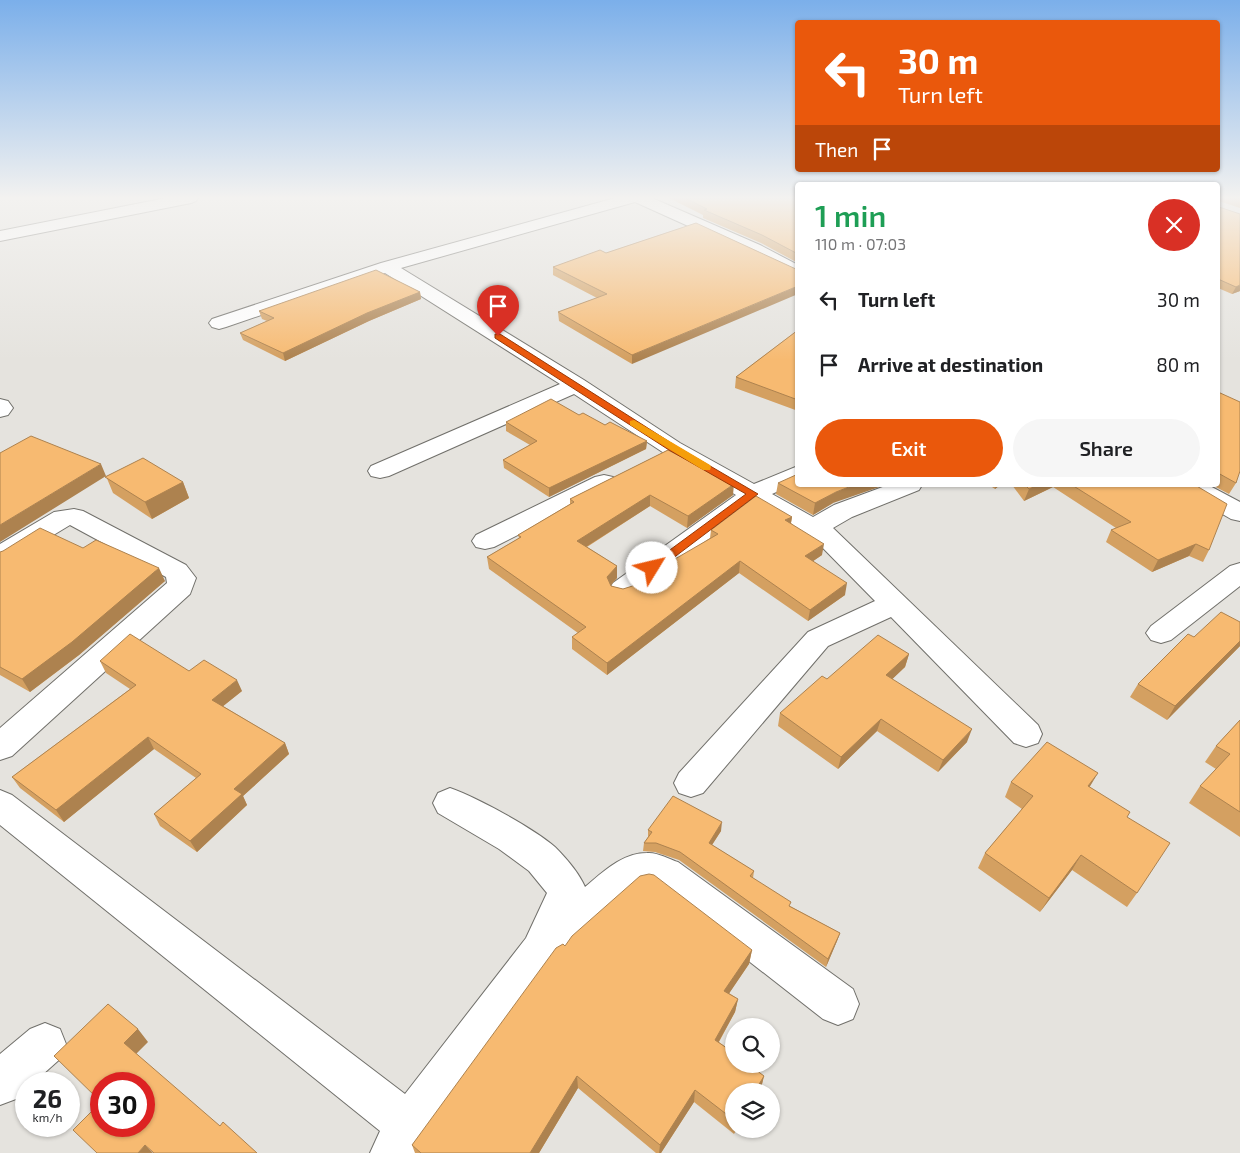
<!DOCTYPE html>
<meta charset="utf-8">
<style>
body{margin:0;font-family:"Exo 2",sans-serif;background:#f6f6f6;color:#202124;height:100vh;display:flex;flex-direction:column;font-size:19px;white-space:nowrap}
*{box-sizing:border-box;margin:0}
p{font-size:16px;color:#757577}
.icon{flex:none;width:28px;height:28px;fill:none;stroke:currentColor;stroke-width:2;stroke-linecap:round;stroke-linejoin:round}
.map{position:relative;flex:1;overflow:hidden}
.drawer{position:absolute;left:795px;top:182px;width:425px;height:305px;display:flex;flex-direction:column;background:#fff;border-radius:5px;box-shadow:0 1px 4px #0004}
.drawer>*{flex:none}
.guide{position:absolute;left:795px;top:20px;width:425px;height:152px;border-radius:5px;box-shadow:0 1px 4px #0004;background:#ea580c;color:#fff;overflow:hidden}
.fabs{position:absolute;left:725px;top:1018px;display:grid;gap:10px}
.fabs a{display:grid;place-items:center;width:55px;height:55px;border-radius:50%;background:#fff;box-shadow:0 1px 4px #0004;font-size:25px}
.speed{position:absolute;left:15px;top:1072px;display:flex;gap:10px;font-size:25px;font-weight:700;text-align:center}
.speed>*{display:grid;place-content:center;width:65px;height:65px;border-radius:50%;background:#fff;box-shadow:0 1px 4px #0004;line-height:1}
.speed small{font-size:12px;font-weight:400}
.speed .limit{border:8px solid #d22;background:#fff;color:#111}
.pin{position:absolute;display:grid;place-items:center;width:42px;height:42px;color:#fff;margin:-51px -21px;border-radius:50% 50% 50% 0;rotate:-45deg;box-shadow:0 0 5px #0007}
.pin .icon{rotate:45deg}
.me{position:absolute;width:55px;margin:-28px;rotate:54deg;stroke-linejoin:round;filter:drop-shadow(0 0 4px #0008)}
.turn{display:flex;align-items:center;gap:18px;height:105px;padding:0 20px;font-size:22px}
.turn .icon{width:65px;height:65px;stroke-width:2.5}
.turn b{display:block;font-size:35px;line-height:42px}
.then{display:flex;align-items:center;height:48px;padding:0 20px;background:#0003;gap:10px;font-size:19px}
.round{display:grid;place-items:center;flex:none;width:52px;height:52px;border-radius:26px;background:#f6f6f6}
.head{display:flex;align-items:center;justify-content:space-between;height:85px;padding:0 20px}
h1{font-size:30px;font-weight:600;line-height:38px;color:#1e9e55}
.primary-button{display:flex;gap:10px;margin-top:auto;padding:10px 20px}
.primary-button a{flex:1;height:58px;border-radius:30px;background:#ea580c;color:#fff;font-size:20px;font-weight:600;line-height:58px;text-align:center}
.primary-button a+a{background:#f6f6f6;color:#202124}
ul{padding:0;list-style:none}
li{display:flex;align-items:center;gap:15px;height:65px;padding:0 20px}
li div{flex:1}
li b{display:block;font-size:19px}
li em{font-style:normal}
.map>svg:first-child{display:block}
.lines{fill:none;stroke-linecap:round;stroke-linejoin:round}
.minor-casing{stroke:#71706b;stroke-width:2}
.tertiary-casing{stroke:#71706b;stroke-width:2}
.minor{fill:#fff;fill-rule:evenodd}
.tertiary{fill:#fff;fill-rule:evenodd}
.wall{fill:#d4a061}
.shaded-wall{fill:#ad824f}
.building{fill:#f7ba71;stroke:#ad824f;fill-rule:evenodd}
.route{fill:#ea580c;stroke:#983908}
.slow{fill:#f59e0b}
</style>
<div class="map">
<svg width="1240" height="1153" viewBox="0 0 1240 1153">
<rect width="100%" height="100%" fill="#e5e3de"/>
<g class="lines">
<g class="minor-casing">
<path id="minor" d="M166,198H198L196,201L191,203L0,241V231Z
M615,198H652L760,245L798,265V277L748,253L635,202L401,268L584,380L680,443L754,484L798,466V482L772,494L813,517L834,505L888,485H922L919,490L852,517L833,528L1038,725L1042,734L1038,743L1026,747L1014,743L891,617L828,646L703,793L691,797L679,793L674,783L679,773L808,632L875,601L816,541L754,505L633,597L623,599L613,597L609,590L613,583L736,495L664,453L574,394L389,476L380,478L371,476L368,471L371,466L560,384L385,273L226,327L219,329L212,327L209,323L212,319L381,263Z
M0,399L8,401L13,408L8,415L0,417Z
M604,475L613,477L616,482L613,487L494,547L485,549L476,547L472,541L476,535L595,477Z
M74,509L83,511L186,565L196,578L190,594L12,756L0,760V728L167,583L166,577L70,525L9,562L0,565V544L54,512Z
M1240,563V586L1171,640L1161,643L1151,640L1146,633L1151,626L1230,566Z
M450,788C478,798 533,828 555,847C566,858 579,873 585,887C603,872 622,853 647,853C657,852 669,859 678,862L853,989L859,1004L853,1019L838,1025L823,1019L654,887L648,886L639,888L562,957L556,960L425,1141L418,1153H370L380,1131L0,825V790L12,795L405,1094L526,938L547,893L529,871L499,849L438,813L433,803L438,793Z
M45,1023L60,1029L66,1044L60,1059L32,1084H26V1089L16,1099L0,1105V1054L30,1029Z"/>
</g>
<g class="tertiary-casing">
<path id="tertiary" d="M1178,485H1208L1240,502V521L1231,519L1181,490Z"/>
</g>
<use href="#minor" class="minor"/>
<use href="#tertiary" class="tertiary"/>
</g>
<path class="wall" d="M669,198H798V263L761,243L703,218V215Z
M1218,198H1240V208L1219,201V207L1240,291L1232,294L1218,288Z
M696,223L632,364L559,321L558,312L597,298L553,275V267L606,253Z
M420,292L421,299L369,321L285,361L243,340L240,333L267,321L262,319L259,311Z
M798,330V411L735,388L736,377Z
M1218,392L1236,483L1229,494L1212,485H1218Z
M579,415L647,441L646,449L549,497L504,468L503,460L530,445L506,431V422Z
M668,450L733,495L687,528L650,506L587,547L617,566V578L611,585V586L623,589L642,583L710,538L711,530L792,517L791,523L822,555L813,561L845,595L808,621L739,573L607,675L572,649V637L578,633L489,569L487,557L519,538L518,535L570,504V499Z
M101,464L106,476L183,482L189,498L152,519L113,493Z
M778,483L833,503L813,515L776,494Z
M989,485H1000L995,489Z
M1012,485H1195L1209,550L1203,562L1189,556L1152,572L1106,542L1111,530L1116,528L1053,487L1024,501Z
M83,548L165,581L79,655L30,692L0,675V552Z
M1240,622V646L1167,720L1130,697L1138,684Z
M909,654L905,667L892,679L967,742L938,772L877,731L838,769L778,726L780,713L827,679Z
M100,661L189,671L242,691L223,706L285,743L289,754L243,796L247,805L197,852L160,826L154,814L196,778L154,749L64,822L20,788L12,777L130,689L106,673Z
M1240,720V837L1189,803L1200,786L1216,769L1205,762L1216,746Z
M1011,782L1090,787L1127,817L1137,893L1127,907L1072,870L1040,912L978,868L985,853L1022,809L1005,797Z
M648,830L721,831L712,845L754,871L753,878L790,906L840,933L837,941L826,967L679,860L655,852L643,851L644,843L648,837Z
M565,946L752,950L749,964L729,993L738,999L735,1012L719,1042L764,1076L761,1088L734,1091V1129H737L734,1134L694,1102L661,1153H656L578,1088L539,1153H415L412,1145Z"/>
<path class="shaded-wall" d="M1240,285V291L1232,294L1236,287Z
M798,286V294L632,364V355Z
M420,292L421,299L369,321L285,361L283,353L367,313Z
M647,441L646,449L549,497V488Z
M101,464L106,476L0,542V525Z
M183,482L189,498L152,519L145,502Z
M734,484L733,495L687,528L688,516Z
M854,485H885L833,503L813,515L815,503L836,492Z
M996,485H1000L995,489Z
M1038,485H1054L1053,487L1024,501L1029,489Z
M650,495V506L578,552L577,541Z
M792,517L790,528L785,520Z
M824,544L822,555L803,568L805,556Z
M1196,544L1189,556L1152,572L1158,560Z
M740,561L739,573L607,675V663Z
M617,566V578L607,589V577Z
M159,568L165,581L79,655L30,692L22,679Z
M847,583L845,595L808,621L810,610Z
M1240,641V646L1167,720L1175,706Z
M909,654L905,667L883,688L886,675Z
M237,680L242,691L217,711L212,700Z
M881,719L877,731L838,769L841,757Z
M972,729L967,742L938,772L943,760Z
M148,737L154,749L64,822L56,810Z
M285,743L289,754L243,796L247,805L197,852L190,841L234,789Z
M1098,773L1089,788L1088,786Z
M722,822L721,831L708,851L709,843Z
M1081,855L1072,870L1040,912L1049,898Z
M840,933L837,941L826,967L828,959Z
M752,950L749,964L722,1004L724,991Z
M738,999L735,1012L713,1052L715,1040Z
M138,1029L148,1042L135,1055L124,1043Z
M577,1076L578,1088L539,1153H530Z
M764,1076L761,1088L759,1091H755Z
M695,1090L694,1102L661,1153H659L660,1145Z
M145,1145L153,1153H138Z"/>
<path class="building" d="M685,198H798V254L762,235L704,210L707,209Z
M1218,198H1219V207L1240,214V285L1236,287L1218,279Z
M1233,198H1240V201Z
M696,223L798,270V286L632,355L558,312L607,294L553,267L600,250L606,253Z
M376,270L420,292L367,313L283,353L240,333L274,318L259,311Z
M798,330V400L736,377Z
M1218,392L1240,402V471L1236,483L1218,473Z
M551,399L579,415L583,413L605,425L610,422L647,441L549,488L503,460L537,441L506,422Z
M31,436L101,464L0,525V453Z
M668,450L734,484L688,516L650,495L577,541L617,566L607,577L611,586L623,589L642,583L675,559L718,534L711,530L756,496L792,517L785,520L824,544L805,556L847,583L810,610L740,561L607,663L572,637L586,627L487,557L521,537L518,535L574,502L570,499Z
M143,458L183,482L145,502L105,477Z
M798,474V485H854L836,492L815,503L778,483Z
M1025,485H1038L1029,489Z
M1072,485H1195L1227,504L1209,550L1196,544L1158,560L1111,530L1131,522Z
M40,528L83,548L96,540L159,568L72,642L22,679L0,667V552L3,551Z
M1221,612L1240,622V641L1175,706L1138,684L1188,634L1194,637Z
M130,634L189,671L204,660L237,680L212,700L285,743L234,789L242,794L190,841L154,814L201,774L148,737L56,810L12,777L136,685L100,661Z
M878,635L909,654L886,675L972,729L943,760L881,719L841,757L780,713L822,676L827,679Z
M1240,720V812L1200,786L1230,754L1216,746Z
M1047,742L1098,773L1088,786L1130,812L1127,817L1170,843L1137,893L1081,855L1049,898L985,853L1033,796L1011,782Z
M673,796L722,822L709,843L754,871L750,876L791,902L789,906L840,933L828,959L680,852L656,843H644L652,832L648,830Z
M649,874L654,875L752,950L724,991L738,999L715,1040L734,1053V1064H748L764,1076L755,1091H734V1120L695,1090L660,1145L577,1076L530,1153H421L412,1145L556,948L563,944L565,946L572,936L640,876Z
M108,1004L138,1029L124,1043L220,1126L223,1122L257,1153H154L145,1145L138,1153H97L73,1130L101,1102L54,1056ZM101,1084H144V1126H101Z"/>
<linearGradient id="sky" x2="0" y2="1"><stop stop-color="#7bafea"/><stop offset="0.55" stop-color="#f3f2f0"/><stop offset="1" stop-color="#f3f2f0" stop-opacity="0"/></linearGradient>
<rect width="1240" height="360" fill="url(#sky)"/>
<path class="route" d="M495,334H500L676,446L758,494L656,571H648L646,568L648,566L746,494L669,450L495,338Z"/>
<path class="slow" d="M634,420L710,465L711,467L710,470H703L630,425V421Z"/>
</svg>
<div class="fabs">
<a><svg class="icon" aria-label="search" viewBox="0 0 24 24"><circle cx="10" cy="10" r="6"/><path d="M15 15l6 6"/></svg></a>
<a><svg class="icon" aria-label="layers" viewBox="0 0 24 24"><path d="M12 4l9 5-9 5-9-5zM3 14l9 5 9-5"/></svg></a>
</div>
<div class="speed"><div>26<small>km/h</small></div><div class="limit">30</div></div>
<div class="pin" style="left:498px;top:336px;background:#d93025"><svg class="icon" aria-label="arrive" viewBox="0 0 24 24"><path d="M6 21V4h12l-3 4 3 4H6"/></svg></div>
<svg class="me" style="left:652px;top:568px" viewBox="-20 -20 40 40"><circle r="19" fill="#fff"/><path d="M0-13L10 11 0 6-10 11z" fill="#ea580c"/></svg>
<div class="guide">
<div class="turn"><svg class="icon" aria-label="left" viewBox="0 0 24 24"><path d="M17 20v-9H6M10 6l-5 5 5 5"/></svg><div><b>30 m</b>Turn left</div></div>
<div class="then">Then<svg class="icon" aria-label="arrive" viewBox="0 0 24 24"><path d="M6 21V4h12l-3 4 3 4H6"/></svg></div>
</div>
<section class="drawer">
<div class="head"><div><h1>1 min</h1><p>110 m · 07:03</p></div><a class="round" style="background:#d93025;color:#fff"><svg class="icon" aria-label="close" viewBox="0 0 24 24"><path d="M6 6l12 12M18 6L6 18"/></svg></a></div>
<ul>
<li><svg class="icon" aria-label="left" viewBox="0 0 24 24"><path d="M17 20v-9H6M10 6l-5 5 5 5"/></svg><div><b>Turn left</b></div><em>30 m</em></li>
<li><svg class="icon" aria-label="arrive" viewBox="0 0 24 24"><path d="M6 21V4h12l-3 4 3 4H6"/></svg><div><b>Arrive at destination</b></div><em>80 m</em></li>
</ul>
<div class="primary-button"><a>Exit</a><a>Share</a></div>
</section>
</div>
